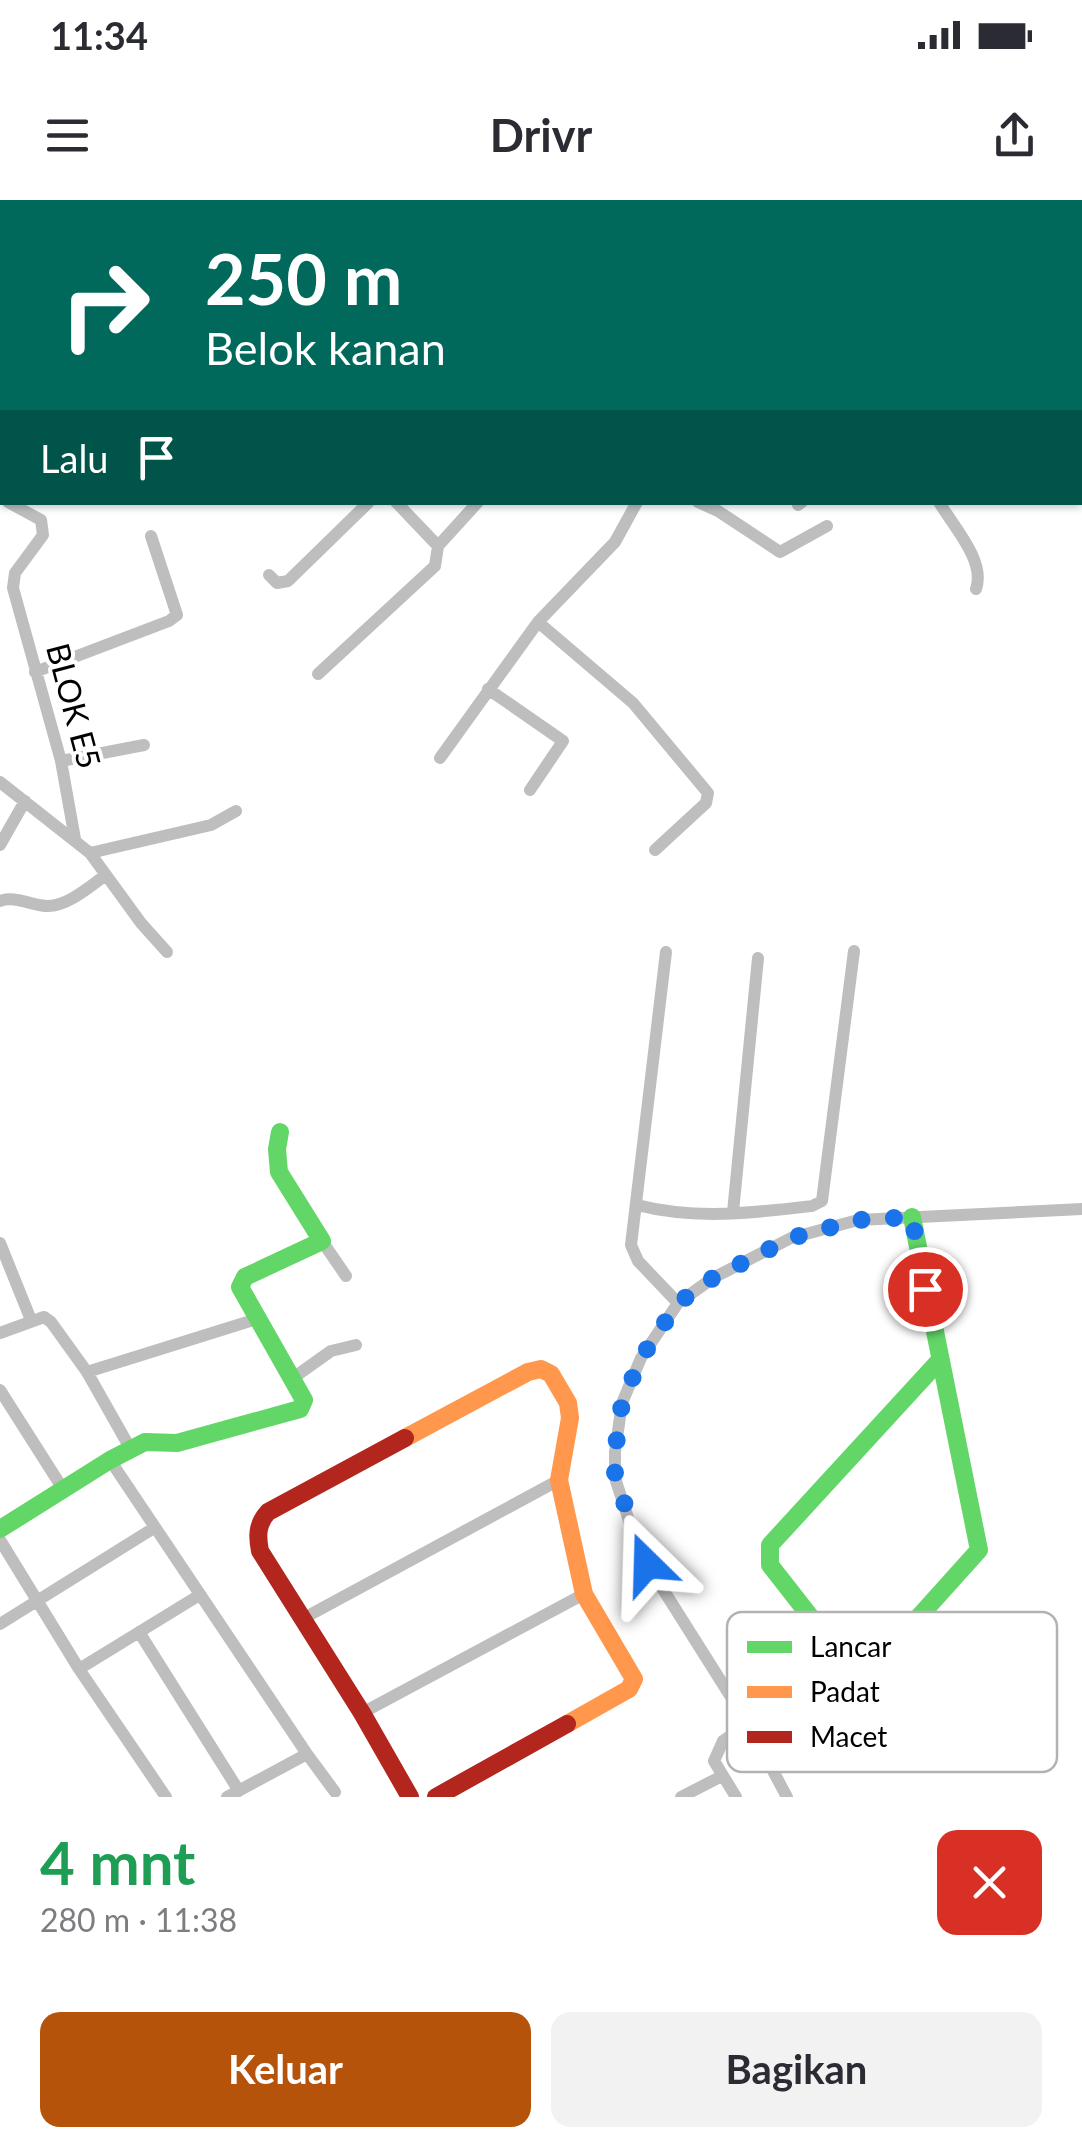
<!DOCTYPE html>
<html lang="id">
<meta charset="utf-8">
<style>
body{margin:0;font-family:Lato,sans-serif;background:#f2f2f3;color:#2b2b33;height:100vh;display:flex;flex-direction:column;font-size:38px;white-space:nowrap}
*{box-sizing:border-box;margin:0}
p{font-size:32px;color:#7c7c81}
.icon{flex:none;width:55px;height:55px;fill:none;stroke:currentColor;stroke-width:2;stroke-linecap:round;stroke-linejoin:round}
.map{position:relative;height:1597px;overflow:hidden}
.sheet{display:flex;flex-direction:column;background:#fff;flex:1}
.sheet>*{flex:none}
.top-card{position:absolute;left:0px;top:0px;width:1082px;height:305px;box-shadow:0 2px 8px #0004;background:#00695c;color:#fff;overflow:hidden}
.pin{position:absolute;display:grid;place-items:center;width:85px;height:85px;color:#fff;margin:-42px;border:5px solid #fff;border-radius:50%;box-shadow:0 2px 10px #0007}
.me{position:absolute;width:110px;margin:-55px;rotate:338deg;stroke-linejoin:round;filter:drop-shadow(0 0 8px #0008)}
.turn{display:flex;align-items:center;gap:35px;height:210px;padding:0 40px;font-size:45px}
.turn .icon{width:130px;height:130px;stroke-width:2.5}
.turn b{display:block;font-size:70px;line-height:85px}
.then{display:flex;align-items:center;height:95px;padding:0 40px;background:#0003;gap:20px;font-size:38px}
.round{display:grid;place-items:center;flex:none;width:105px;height:105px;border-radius:20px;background:#f2f2f3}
.summary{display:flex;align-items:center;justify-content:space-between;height:170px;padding:0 40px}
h1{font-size:60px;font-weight:700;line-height:75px;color:#1e9e55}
.cta{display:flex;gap:20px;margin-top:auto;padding:20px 40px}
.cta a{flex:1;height:115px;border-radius:20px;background:#b45309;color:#fff;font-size:40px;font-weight:700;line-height:115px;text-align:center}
.cta a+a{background:#f2f2f3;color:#2b2b33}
.status{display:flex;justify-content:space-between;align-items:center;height:70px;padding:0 50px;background:#fff;direction:ltr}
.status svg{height:28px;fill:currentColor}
header{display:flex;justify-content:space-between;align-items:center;height:130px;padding:0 40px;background:#fff;font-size:45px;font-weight:700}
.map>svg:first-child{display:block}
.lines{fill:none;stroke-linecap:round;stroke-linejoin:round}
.street{stroke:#bebebe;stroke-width:12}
.fast{stroke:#63d668;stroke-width:18}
.slow{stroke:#ff974d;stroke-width:18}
.jam{stroke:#b3261e;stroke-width:18}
.route{stroke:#1a73e8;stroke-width:18;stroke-dasharray:0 32.4}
.labels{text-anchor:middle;stroke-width:8;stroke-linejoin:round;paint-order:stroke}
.street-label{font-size:32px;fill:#000;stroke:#fff}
.key{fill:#fff;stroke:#b2b2b2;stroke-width:2.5}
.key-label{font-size:28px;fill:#000}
</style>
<div class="status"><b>11:34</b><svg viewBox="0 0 49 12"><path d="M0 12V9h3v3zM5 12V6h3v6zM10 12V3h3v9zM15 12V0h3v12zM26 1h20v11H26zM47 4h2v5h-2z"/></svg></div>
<header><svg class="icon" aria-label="menu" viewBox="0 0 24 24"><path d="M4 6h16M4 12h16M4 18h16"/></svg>Drivr<svg class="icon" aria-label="share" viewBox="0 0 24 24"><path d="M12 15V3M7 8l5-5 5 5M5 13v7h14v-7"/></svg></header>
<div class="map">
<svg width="1082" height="1597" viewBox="0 0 1082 1597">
<rect width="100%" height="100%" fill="#fff"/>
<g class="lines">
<path class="street" d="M84,0L85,2
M206,0L207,2
M674,0L675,2
M138,2L144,0
M460,2L462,0
M567,2L569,0
M0,68H2
M8,302L41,320L43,335L15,373L13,388L61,561L75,639
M396,302L438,346
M698,302L718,311L780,352L827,326
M939,302C953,326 986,361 976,389
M798,305L802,302
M269,375L277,383L288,381L369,302
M538,422L633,503L708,593L706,603L655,650
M35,472L169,421L177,415L151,336
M318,474L435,366L438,346L478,302
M488,489L563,541L530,590
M440,558L538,422L615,342L637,302
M61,561L144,545
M0,582L90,653L141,723L167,752
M0,645L25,601
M90,653L211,625L236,611
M0,701C15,695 32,706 48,706C68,706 90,686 106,675
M666,752L631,1045L638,1061L678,1103
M637,1005C695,1020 753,1013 812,1006L822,1001L854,751
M733,1012L758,758
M322,1041L346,1076
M0,1043L31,1120
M0,1133L44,1117L51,1122L87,1172L130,1248
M87,1172L257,1119
M293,1178L331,1151L356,1145
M0,1190L63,1289
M110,1260L307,1554L227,1597
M0,1340L79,1469L166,1597
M304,1418L559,1280
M0,1424L154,1328
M139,1432L239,1591
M79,1469L198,1396
M362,1513L584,1394
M307,1554L335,1592
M681,1597L722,1576
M736,1597L714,1561L723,1541L748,1524
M787,1597L748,1524L647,1364L632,1330L615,1278V1252L622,1203L641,1158L678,1103L713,1078L791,1038L858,1020L1082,1009"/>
<path class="fast" d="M912,1017L979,1350L871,1470H852L770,1365V1345L939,1161
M0,1329L110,1260L145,1242L177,1243L300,1209L304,1200L240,1087L245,1077L322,1041L279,972L277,949L280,932"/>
<path class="slow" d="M405,1238L528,1172L541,1169L551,1174L568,1203L570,1218L559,1280L584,1394L634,1479L629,1489L567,1524"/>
<path class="jam" d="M405,1238L268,1312C257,1324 257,1336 260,1351L362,1513L410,1597
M436,1597L567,1524"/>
</g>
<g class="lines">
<path class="route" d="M647,1364L615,1278V1252L622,1203L641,1158L678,1103L713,1078L791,1038L858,1020L912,1017L925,1089"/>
</g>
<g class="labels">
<g class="street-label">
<text transform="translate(73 506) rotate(75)" y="11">BLOK E5</text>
</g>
</g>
<rect x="727" y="1412" width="330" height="160" rx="15" class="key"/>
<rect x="747" y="1441" width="45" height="12" fill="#63d668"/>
<rect x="747" y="1486" width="45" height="12" fill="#ff974d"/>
<rect x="747" y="1531" width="45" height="12" fill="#b3261e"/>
<g class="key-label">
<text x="810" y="1457">Lancar</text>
<text x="810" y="1502">Padat</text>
<text x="810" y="1547">Macet</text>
</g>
</svg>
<div class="pin" style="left:925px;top:1089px;background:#d93025"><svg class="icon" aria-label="arrive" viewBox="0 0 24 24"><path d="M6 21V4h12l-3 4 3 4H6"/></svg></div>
<svg class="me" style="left:647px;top:1364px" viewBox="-20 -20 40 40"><path d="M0-17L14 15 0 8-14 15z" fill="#1a73e8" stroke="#fff" stroke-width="4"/></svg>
<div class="top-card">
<div class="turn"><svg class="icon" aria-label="right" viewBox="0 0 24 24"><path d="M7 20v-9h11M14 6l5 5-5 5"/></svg><div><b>250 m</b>Belok kanan</div></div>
<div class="then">Lalu<svg class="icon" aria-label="arrive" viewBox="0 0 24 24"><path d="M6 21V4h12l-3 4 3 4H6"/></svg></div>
</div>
</div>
<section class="sheet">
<div class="summary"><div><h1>4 mnt</h1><p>280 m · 11:38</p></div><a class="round" style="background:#d93025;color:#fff"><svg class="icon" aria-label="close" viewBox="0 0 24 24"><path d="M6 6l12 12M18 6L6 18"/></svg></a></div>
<div class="cta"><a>Keluar</a><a>Bagikan</a></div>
</section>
